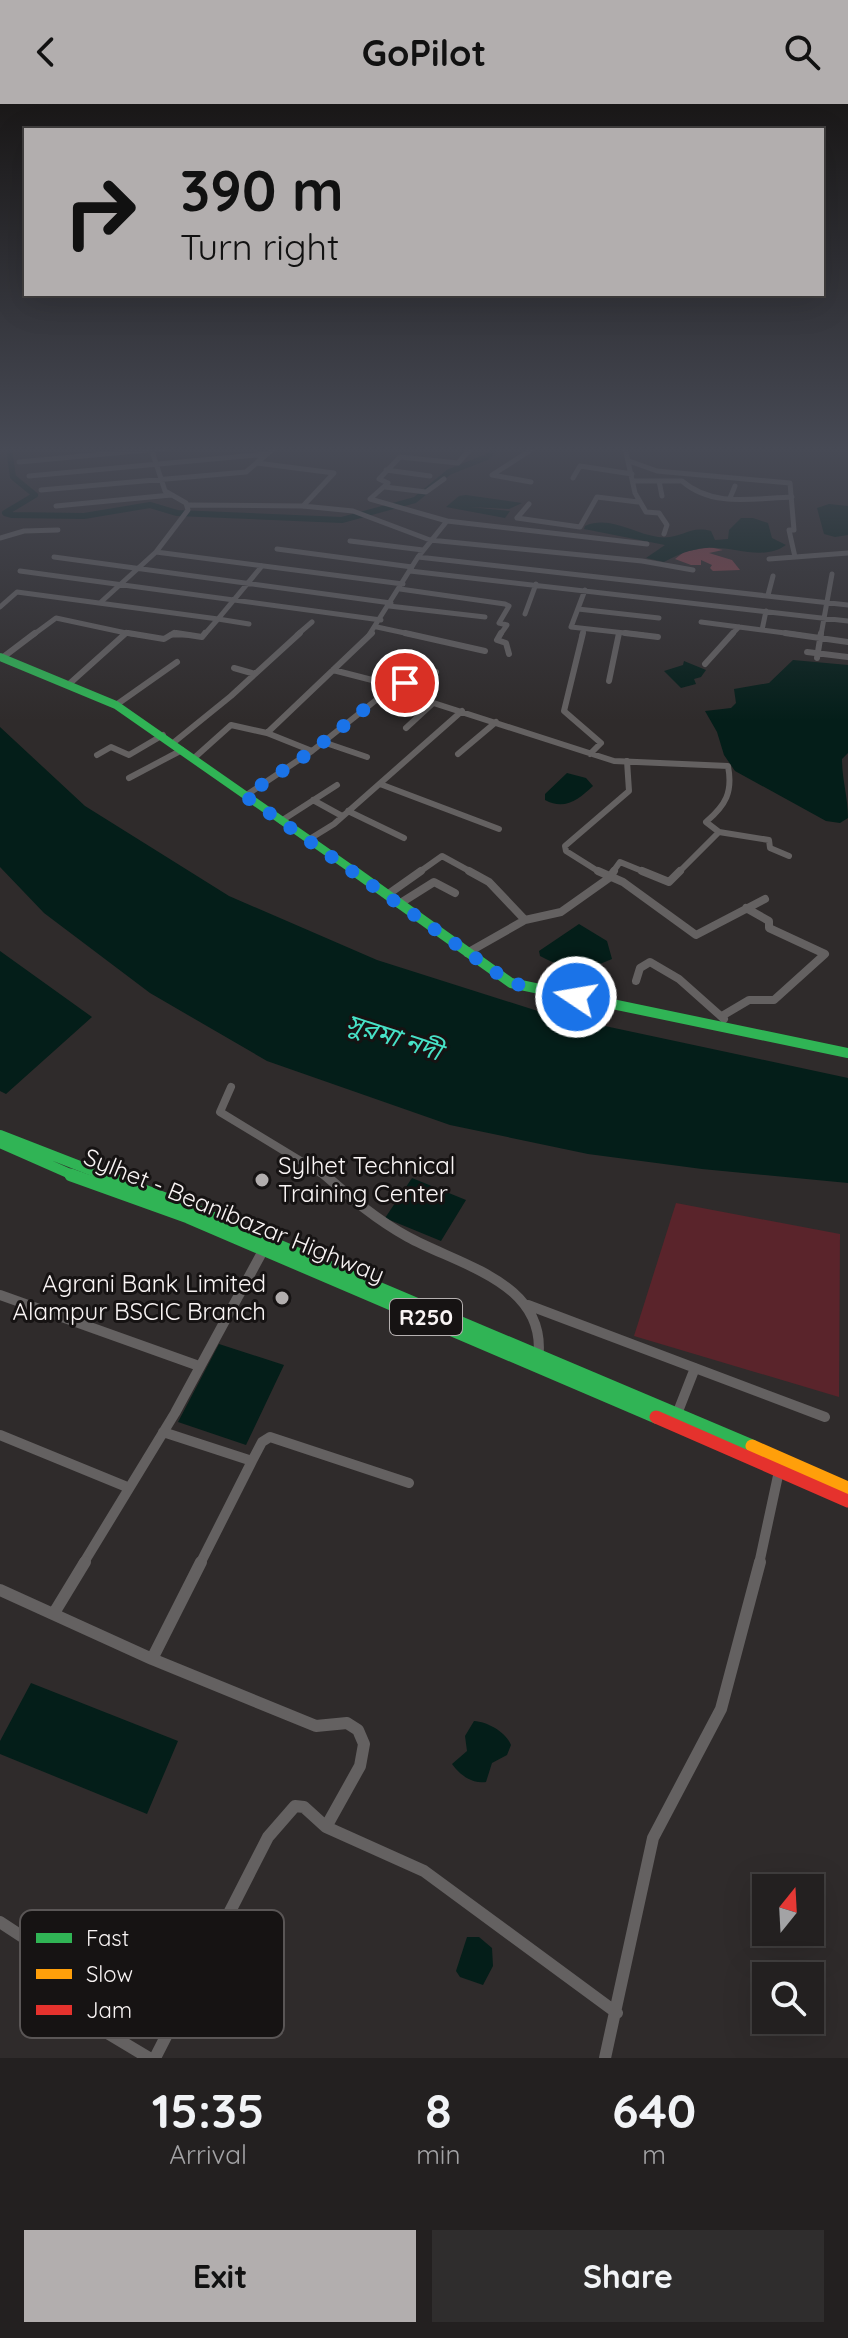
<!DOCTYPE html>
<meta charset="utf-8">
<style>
body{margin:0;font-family:Quicksand,"Noto Sans Bengali",sans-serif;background:#2f2d2d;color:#f1f3f6;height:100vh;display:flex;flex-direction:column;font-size:30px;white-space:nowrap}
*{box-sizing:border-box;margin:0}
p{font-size:26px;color:#a3a3a5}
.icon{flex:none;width:44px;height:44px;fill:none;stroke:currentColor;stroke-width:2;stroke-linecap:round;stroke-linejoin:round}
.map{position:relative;height:1954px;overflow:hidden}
.details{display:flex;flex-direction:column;background:#232020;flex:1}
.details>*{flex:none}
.guide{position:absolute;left:24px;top:24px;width:800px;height:168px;border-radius:0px;box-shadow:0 8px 32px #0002,0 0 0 2px #403e3e;background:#b2aeae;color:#111;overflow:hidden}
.needle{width:52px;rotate:18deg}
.buttons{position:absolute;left:752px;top:1770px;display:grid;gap:16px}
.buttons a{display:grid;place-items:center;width:72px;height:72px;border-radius:0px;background:#232020;box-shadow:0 8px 32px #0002,0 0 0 2px #403e3e;font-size:40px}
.pin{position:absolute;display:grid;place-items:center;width:68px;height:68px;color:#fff;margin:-34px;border:4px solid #fff;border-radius:50%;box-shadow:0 2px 8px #0007}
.me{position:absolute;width:88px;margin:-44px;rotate:282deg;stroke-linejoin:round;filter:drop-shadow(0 0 6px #0008)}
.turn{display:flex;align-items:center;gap:28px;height:168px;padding:0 24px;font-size:36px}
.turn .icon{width:104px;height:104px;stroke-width:2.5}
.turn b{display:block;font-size:56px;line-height:68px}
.eta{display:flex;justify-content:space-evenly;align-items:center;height:136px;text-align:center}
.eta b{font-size:48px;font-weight:700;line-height:56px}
.button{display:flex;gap:16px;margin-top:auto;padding:16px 24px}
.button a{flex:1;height:92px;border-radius:0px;background:#b2aeae;color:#111;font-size:32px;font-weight:700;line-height:92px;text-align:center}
.button a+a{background:#2f2d2d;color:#f1f3f6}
header{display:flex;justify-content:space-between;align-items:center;height:104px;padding:0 24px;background:#b2aeae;color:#111;font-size:36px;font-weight:700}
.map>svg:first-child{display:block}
.green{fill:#5a242b}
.forest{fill:#854149}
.water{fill:#041e19}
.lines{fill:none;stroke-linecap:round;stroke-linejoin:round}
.canal{stroke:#041e19;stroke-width:6}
.street-far4{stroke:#646161;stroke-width:5}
.street-far3{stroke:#646161;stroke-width:6}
.street-far2{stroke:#646161;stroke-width:8}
.street-far1{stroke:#646161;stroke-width:10}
.street{stroke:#646161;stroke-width:12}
.fast-far2{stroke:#30b455;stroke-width:8}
.fast-far1{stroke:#30b455;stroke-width:10}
.fast{stroke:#30b455;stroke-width:13}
.slow{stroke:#ff9f0a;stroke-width:13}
.jam{stroke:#e5322d;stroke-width:13}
.route{stroke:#1a73e8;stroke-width:14;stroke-dasharray:0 25.2}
.poi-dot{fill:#b2aeae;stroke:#161313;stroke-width:3}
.labels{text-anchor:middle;stroke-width:6;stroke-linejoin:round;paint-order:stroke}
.shield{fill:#161313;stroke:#b5b0b0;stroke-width:2}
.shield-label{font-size:22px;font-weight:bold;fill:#f9f4f4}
.poi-label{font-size:24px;fill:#f9f4f4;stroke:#161313;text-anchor:start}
.street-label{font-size:24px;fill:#f9f4f4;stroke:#161313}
.water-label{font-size:26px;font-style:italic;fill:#47e2c7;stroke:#161313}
.key{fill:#161313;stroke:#5a5656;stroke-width:2}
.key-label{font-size:22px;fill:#f9f4f4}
</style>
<header><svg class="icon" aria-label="back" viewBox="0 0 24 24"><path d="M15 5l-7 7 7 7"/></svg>GoPilot<svg class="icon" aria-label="search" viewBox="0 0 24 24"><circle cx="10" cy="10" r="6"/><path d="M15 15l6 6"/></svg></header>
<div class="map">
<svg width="848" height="1954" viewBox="0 0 848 1954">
<rect width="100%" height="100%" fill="#2f2b2b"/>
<path class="green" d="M676,1099L840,1130L839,1293L634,1232Z"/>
<path class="forest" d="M709,443L723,446L709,449L732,456L740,466L713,467L710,464L712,461L701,456V461H691L675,455L684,448Z"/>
<path class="water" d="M466,391L522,399L509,405L470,403L510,407L505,414L446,403L459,392Z
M829,400L848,402V431L835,433L824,430L817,404Z
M741,414H753L768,419L772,434L786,441C762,458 733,441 706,444C690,445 677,451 664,458L646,454L665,441L584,425L585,422C610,411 634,430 658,433C683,436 687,421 711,427L715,436L728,435L729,426Z
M793,556L848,561V649L842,655C842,676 848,693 848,714L840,719L826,717L735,667L724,651L717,628L705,607L731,604L736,599L734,585L769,579Z
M684,557L706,566L701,573L694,575L696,580L681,584L664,567L683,561Z
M0,623L85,702L229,792L377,856L544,909L848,974V1079L702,1065L588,1050L450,1021L267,957L150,889L44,809L0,763Z
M567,669L586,674L593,682C579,695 565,707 545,696V690Z
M579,820L607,837L612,855C580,869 571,868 540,852L539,847Z
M0,847L92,913L6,990L0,987Z
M412,1074L466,1096L441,1137L385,1114Z
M219,1240L284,1261L246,1341L178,1318Z
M31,1579L178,1637L147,1710L0,1650V1637Z
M474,1617C488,1618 506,1628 511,1641L507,1651L492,1659L486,1678C472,1680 460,1671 452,1660L467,1647L465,1632Z
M467,1833H479L492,1844L493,1862L483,1881L460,1873L456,1867Z"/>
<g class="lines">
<path class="canal" d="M9,344L13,373L35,391L5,409L12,411L84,412L150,401L177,409L342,416L415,396L449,368L487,353L496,344"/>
<path class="street-far4" d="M625,344L635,389L646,408L659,409L667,421L664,430
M629,357L657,367L790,379L794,426H789L795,453
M19,358L168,344
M257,359L334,369L303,402
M386,366L430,372
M29,372L267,350
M573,374L580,362L632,370
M634,377H682C713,404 755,394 792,393
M659,377L662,392
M531,378L492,371L534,344
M385,383L426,388L444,375
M41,386L246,368L274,344
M730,394L735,382
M529,400L517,414L580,423L597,393L638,398
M189,401L303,402L353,407L430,436L642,457L693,466
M56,402L171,391
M447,417L647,440
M0,434L24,427L58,426
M350,437L423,446
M277,445L412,463
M156,448L403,480
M54,453L391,499
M418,453L848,501
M769,455L848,449
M20,467L381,516
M410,467L848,517
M400,485L505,500L509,502L499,519L507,521L500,531
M585,486L571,523L643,531
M768,491L773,472
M101,498L156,448L188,406L186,399L165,387L151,344
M389,502L485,513
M0,503L17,488L218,515L262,462
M578,505L659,514
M766,507L762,526L800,531
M525,510L536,480
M701,518L762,526
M377,523L414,531
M126,529L140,531
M33,531L56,514L126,529L123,531
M170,531H190
M204,531L218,515L249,520
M297,531L312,518
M369,531L418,453L447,417L370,395L388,379L379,375L400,353L458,359L471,344
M582,531L584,525
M731,531L739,523
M821,531L832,470"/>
<path class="street-far3" d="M128,529L164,535L174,529
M176,529L202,533L205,529
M405,529L485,547
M501,529L497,536L506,539L509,550
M583,529L564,607L601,639L590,650
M625,529L658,533
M785,529L848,538
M807,548L848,553
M2,554L35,529
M817,554L821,529
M705,560L733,529
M234,564L255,570
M609,577L619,529
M68,581L126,529
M390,585L614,657L728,662C733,688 726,701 706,718L719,728L678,769
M392,586L436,568
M116,601L177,558
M406,624L432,600
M267,629L312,647
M323,638L367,653
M173,639L231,592L300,529
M458,650L496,618
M97,651L111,643L129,651L163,631
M193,655L231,621L267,629L372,529
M129,674L182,646
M380,680L499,725
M245,692L312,647L390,585L372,576L333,566
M313,696L342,712
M348,707L404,734
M281,717L337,681
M719,728L769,736L770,744L789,752
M308,736L334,720L462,607
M418,769L442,752L473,769
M601,769L566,747L565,742L629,687L627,657
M612,769L620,758L647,769"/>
<path class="street-far2" d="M469,767L489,778L525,816
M598,767L623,778L696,831L765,795
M642,767L669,778L680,767
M387,791L421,767
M399,800L434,778L455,789
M467,849L525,816L561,808L609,774L614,767
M636,877L640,864L650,858L679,875L724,915
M722,912L749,896H774L825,850L769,824V817L746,804
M231,983L220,1008L327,1073"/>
<path class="street-far1" d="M325,1071C351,1094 377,1116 408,1133C461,1162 549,1179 538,1256
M0,1191L199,1262
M528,1201L825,1313
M677,1310L695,1264
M163,1328L252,1357L200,1460
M0,1331L127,1383
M252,1357L262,1338L270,1333L409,1379
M83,1460L175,1309L266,1141
M759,1460L779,1367"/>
<path class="street" d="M0,1486L152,1555L316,1622L347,1619L358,1626L364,1640L360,1662L326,1723
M54,1509L85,1458
M152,1555L201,1458
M0,1818L35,1841L34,1864L86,1894L94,1921L149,1954
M155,1954L268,1733L295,1702L304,1703L326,1723L424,1767L617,1909
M605,1954L653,1734L721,1605L760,1458"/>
<path class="fast-far2" d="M0,553L116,601L357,769"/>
<path class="fast-far1" d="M354,767L511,879L848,949
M0,1031L108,1073
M0,1039L77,1073"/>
<path class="fast" d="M71,1071L188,1113L656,1313
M103,1071L191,1105L752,1342"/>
<path class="slow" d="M752,1342L848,1384"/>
<path class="jam" d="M656,1313L848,1397"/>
</g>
<linearGradient id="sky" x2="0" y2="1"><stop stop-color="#1a1818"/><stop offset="0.56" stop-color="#474a55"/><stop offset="1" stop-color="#474a55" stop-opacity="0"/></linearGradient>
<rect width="848" height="617" fill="url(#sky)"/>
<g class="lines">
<path class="route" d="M405,579L390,585L312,647L245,692L511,879L576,893"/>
</g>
<g class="poi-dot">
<circle cx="262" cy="1076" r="8"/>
<circle cx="282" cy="1194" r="8"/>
</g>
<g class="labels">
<rect class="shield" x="390" y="1195" width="72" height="36" rx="6"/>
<g class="shield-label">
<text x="426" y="1221">R250</text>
</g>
<g class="poi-label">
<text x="278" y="1070">Sylhet Technical<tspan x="278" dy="28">Training Center</tspan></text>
<text x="266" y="1188" text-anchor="end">Agrani Bank Limited<tspan x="266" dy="28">Alampur BSCIC Branch</tspan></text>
</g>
<g class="street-label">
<text transform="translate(234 1112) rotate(22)" y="8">Sylhet - Beanibazar Highway</text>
</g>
<g class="water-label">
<text transform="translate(394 933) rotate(18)" y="9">সুরমা নদী</text>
</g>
</g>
<rect x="20" y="1806" width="264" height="128" rx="12" class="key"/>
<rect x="36" y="1829" width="36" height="10" fill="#30b455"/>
<rect x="36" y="1865" width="36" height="10" fill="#ff9f0a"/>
<rect x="36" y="1901" width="36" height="10" fill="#e5322d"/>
<g class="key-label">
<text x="86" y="1842">Fast</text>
<text x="86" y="1878">Slow</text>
<text x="86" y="1914">Jam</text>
</g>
</svg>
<div class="buttons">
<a><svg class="needle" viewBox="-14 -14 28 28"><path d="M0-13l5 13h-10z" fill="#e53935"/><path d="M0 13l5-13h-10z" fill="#a3a3a5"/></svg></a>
<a><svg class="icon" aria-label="search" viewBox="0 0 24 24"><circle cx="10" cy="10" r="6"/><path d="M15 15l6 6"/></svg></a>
</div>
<div class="pin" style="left:405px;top:579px;background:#d93025"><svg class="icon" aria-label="arrive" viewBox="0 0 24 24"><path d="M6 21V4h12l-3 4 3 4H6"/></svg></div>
<svg class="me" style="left:576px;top:893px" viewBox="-20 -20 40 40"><circle r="17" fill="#1a73e8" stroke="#fff" stroke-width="3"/><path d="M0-11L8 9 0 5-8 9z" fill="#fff"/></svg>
<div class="guide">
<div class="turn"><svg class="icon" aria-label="right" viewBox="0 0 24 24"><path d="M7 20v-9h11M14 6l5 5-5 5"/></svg><div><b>390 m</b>Turn right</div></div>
</div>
</div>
<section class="details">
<div class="eta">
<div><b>15:35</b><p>Arrival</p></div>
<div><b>8</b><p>min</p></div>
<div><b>640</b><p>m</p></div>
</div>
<div class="button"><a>Exit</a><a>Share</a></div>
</section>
